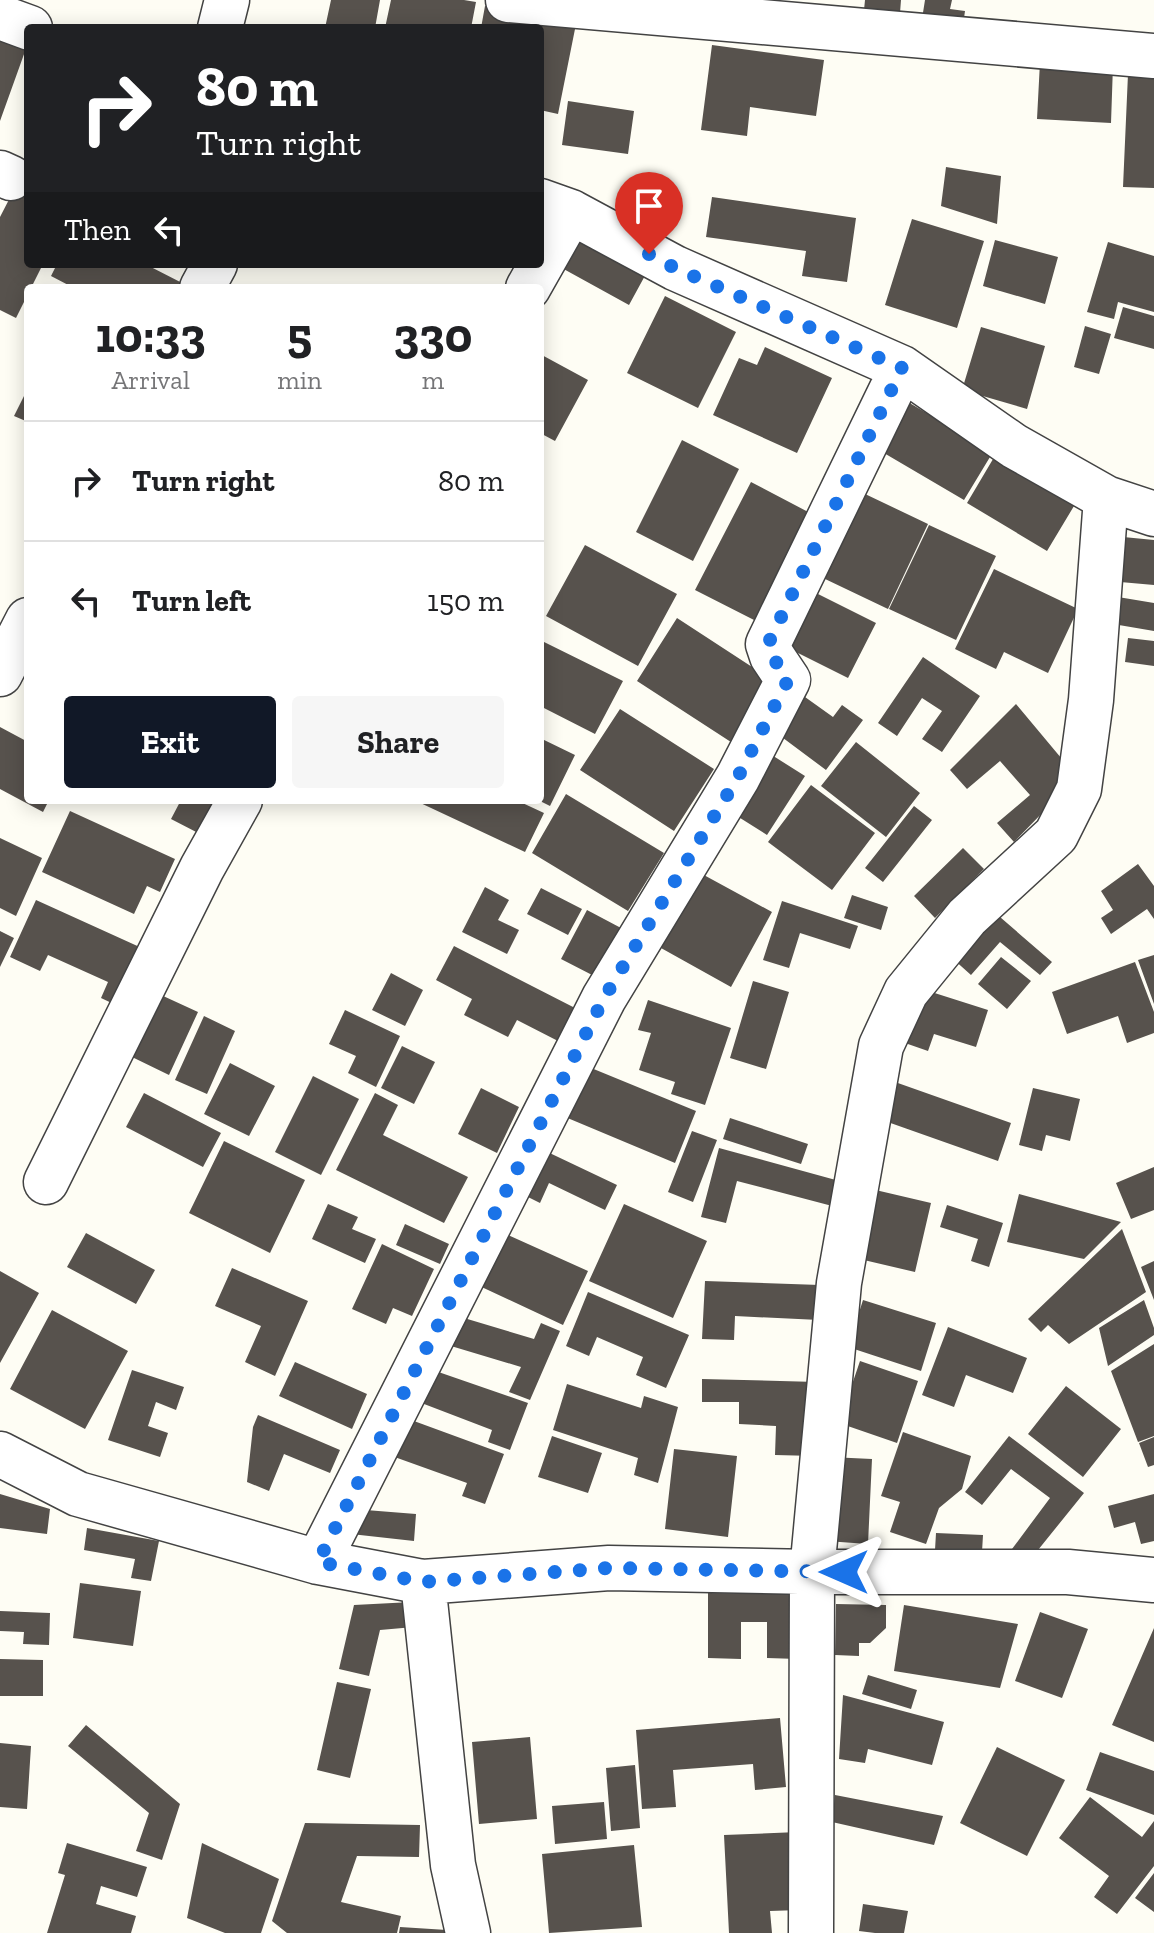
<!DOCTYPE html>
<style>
body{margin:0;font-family:"Zilla Slab",serif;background:#f6f6f6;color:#202124;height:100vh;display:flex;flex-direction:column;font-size:30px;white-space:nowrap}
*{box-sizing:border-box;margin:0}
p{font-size:26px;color:#757577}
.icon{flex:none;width:44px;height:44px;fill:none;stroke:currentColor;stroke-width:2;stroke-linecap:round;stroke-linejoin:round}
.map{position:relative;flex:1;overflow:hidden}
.panel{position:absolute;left:24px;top:284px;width:520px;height:520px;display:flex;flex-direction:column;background:#fff;border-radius:8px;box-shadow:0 4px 20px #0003}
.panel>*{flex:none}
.banner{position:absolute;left:24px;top:24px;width:520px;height:244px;border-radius:8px;box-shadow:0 4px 20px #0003;background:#202124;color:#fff;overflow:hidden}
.pin{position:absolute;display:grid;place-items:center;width:68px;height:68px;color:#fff;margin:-82px -34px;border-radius:50% 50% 50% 0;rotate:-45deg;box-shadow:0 0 8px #0007}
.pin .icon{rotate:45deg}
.me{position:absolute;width:88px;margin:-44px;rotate:270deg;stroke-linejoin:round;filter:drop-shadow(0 0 6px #0008)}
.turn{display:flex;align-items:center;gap:28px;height:168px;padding:0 40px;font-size:36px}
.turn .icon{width:104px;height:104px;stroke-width:2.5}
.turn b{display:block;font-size:56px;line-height:68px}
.then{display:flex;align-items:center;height:76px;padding:0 40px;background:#0003;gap:16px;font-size:30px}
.eta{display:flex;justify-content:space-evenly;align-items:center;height:136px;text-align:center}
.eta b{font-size:48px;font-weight:700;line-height:56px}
.primary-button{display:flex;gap:16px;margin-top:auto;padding:16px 40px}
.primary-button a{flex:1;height:92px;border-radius:8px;background:#111827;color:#fff;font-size:32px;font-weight:700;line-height:92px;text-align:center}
.primary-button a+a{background:#f6f6f6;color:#202124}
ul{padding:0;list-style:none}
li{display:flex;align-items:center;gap:24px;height:120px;padding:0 40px;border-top:2px solid #e0e0e0}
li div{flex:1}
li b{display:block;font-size:30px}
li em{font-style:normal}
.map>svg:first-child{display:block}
.building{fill:#57524d}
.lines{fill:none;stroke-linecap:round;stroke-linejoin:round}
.minor-casing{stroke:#434343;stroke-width:47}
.minor{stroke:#fff;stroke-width:44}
.route{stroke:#1a73e8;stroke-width:14;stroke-dasharray:0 25.2}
</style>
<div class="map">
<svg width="1154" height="1933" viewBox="0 0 1154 1933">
<rect width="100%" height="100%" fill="#fefdf4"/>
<path class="building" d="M331,0H380L375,28H325Z
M391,0H464L476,2L471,28H385Z
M865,0H901L900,13L864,10Z
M925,0H952L950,9L965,11L963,25L922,19Z
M485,6L576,24L558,114L540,110V28H481Z
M0,26L28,43L0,121Z
M712,45L824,60L816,116L750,107L747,136L701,130Z
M1040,62L1113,65L1111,123L1037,119Z
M1128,74L1154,75V188L1123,187Z
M568,101L634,111L628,154L562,145Z
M946,167L1001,176L997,224L941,206Z
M16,186L28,192V264H43L31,288H28V294L16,318L0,310V217Z
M712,197L856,218L847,282L802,276L806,251L706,237Z
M912,219L984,241L957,328L885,305Z
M577,235L647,272L629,305L560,267Z
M995,240L1058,257L1045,304L983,286Z
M1108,242L1154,256V312L1118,302L1114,319L1087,312Z
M57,264H145L188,286L187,288H74L51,276Z
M665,296L736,332L698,408L627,373Z
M1123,307L1154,316V349L1114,338Z
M1085,326L1111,334L1099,374L1074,367Z
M981,327L1045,346L1027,409L962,390Z
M765,347L832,378L797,453L713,415L739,358L757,365Z
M540,354L588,380L555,441L540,433Z
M28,388V422L14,416Z
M901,398L993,452L964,500L872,446Z
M682,440L739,469L693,561L636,532Z
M996,454L1077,501L1047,551L967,503Z
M751,482L812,514L756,621L695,590Z
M863,493L928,524L888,609L823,578Z
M929,525L996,556L956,640L889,609Z
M1113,536L1154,540V585L1109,581Z
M585,545L677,594L638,666L546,616Z
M994,569L1078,609L1048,673L1004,652L996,669L955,649Z
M812,591L876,623L848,678L784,646Z
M1118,597L1154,603V631L1113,624Z
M677,618L775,682L734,744L637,681Z
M1128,638L1154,641V666L1125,662Z
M540,640L623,681L595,734L540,706Z
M923,657L980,696L942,752L922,739L942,711L922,698L897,736L878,723Z
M798,692L833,717L842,705L863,720L826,770L771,729Z
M1016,704L1077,777L1014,842L997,823L1030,795L1000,761L967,789L950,770Z
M620,709L714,769L674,831L580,770Z
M0,727L28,742V800H49L43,812L0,789Z
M540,738L575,755L550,806L540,801Z
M856,742L920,793L886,837L821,786Z
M767,752L805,776L767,835L729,811Z
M811,785L875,833L832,890L768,842Z
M566,794L664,853L628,911L532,853Z
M181,800H221L202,835L171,819Z
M414,800H516L544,813L525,852Z
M914,806L932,820L883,882L865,868Z
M70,811L175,859L160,892L147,886L134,914L42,872Z
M0,838L42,858L16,916L0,908Z
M963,848L984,869L935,918L914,896Z
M1138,864L1154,886V919L1147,909L1111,934L1101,918L1113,910L1101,891Z
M702,874L772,912L731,987L661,948Z
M485,887L509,900L498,920L519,930L507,954L462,932Z
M541,888L582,909L568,935L527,914Z
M852,895L888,907L881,930L844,918Z
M36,900L144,949L118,1006L101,998L108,982L48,955L40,971L10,957Z
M782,901L858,926L850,949L800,933L789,968L763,960Z
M587,910L621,928L596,977L561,959Z
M993,911L1052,962L1040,975L1000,942L971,975L952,958Z
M0,931L14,938L0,967Z
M454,946L575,1008L558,1041L517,1020L508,1037L464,1015L472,999L436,980Z
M1154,955V1004L1138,960Z
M1001,957L1031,981L1007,1009L978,984Z
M1135,962L1154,1012V1033L1127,1043L1118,1016L1067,1034L1052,992Z
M391,973L423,990L405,1026L372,1010Z
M753,981L789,992L766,1069L730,1058Z
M922,989L988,1010L976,1047L934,1034L928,1051L905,1043Z
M161,995L198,1012L169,1075L132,1057Z
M648,1000L731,1028L705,1105L671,1094L675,1082L639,1070L651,1033L638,1030Z
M345,1010L400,1036L376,1087L348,1073L356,1056L329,1044Z
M204,1016L235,1031L207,1094L175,1080Z
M402,1046L435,1062L414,1104L381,1088Z
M230,1063L275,1086L249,1136L204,1114Z
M579,1063L696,1111L675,1163L558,1114Z
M313,1076L359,1099L321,1175L275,1152Z
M895,1082L1011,1123L998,1161L882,1120Z
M481,1088L519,1107L497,1153L458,1134Z
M1033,1088L1080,1099L1070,1141L1046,1135L1042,1151L1019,1145Z
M144,1093L221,1133L203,1167L126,1127Z
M375,1093L398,1105L383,1135L468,1177L444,1223L336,1170Z
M730,1118L808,1144L801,1164L723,1139Z
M692,1131L717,1140L693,1202L668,1192Z
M224,1141L305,1180L270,1253L189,1213Z
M537,1147L617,1185L605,1210L549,1183L540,1203L516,1191Z
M719,1148L843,1182L836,1207L737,1181L726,1223L701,1217Z
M1154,1167V1210L1131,1219L1116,1183Z
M867,1188L931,1203L915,1272L851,1257Z
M1019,1194L1121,1222L1084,1259L1007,1242Z
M328,1204L358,1217L352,1229L376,1239L365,1263L312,1239Z
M624,1204L707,1241L673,1318L589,1281Z
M947,1205L1003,1223L989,1267L971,1261L978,1239L940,1227Z
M405,1224L449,1244L440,1264L396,1245Z
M1122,1229L1146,1292L1069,1344L1048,1325L1041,1332L1028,1319Z
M497,1230L588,1271L563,1325L473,1283Z
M86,1233L155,1270L136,1304L67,1267Z
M382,1244L434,1269L412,1316L393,1308L386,1324L352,1309Z
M1154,1261V1300L1141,1267Z
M232,1268L308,1301L275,1376L245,1362L261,1326L215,1306Z
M0,1271L39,1293L0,1363Z
M705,1281L820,1285L819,1320L735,1316L734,1340L702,1339Z
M588,1292L689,1335L666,1388L636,1375L643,1357L597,1337L589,1356L566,1346Z
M863,1300L936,1323L921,1371L848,1347Z
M1144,1300L1154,1328V1335L1108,1366L1099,1328Z
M52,1310L128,1351L85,1429L10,1389Z
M454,1315L534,1339L541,1323L560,1331L530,1400L509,1392L521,1367L441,1343Z
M948,1327L1027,1358L1013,1393L966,1375L954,1407L922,1395Z
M1154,1344V1436L1138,1442L1111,1371Z
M860,1361L918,1381L897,1443L839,1423Z
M295,1362L367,1394L352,1429L279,1396Z
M424,1367L528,1403L510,1450L488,1442L492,1430L411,1399Z
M132,1370L184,1387L176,1410L156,1402L148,1426L168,1433L160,1457L108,1440Z
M702,1379L817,1382L815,1456L775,1455L776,1426L739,1424V1402H702Z
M567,1384L641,1408L644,1396L678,1407L658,1483L634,1475L638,1458L553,1430Z
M1066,1386L1121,1429L1083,1477L1028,1434Z
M258,1415L340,1450L330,1473L284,1454L269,1491L247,1482L253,1427Z
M403,1417L504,1454L485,1504L462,1496L467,1483L389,1455Z
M903,1432L971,1456L962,1489L939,1508L926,1544L890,1532L900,1502L881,1496Z
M552,1436L602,1453L588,1493L538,1477Z
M1009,1436L1084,1493L1038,1550L1012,1549L1050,1498L1011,1469L982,1505L965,1492Z
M1154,1437V1465L1148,1467L1139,1443Z
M674,1449L737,1456L728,1537L665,1529Z
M830,1457L872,1459L868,1544L826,1541Z
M0,1494L50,1509L47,1534L0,1528Z
M1154,1494V1541L1141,1544L1135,1522L1114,1528L1108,1506Z
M353,1509L416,1514L414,1541L351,1534Z
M87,1528L159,1541L151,1581L131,1578L135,1559L84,1550Z
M936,1533L983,1535L982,1552L935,1550Z
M80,1583L141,1591L133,1646L73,1638Z
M708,1593L798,1594V1659L767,1658V1622H741V1659L708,1658Z
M412,1602L414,1627L380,1630L369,1676L339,1669L354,1605Z
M836,1604L886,1605V1628L870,1643H859V1656L835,1655Z
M904,1605L1018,1624L1000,1688L894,1671Z
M0,1611L50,1613L49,1645L23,1644L24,1632L0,1631Z
M1040,1612L1088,1629L1062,1698L1015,1681Z
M1154,1628V1742L1112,1725Z
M0,1659L43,1660V1696H0Z
M868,1675L917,1690L911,1709L862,1694Z
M337,1682L371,1689L350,1778L317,1770Z
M843,1695L944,1722L932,1765L868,1749L865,1763L839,1759Z
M780,1718L786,1787L755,1790L753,1764L673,1770L676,1807L642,1809L636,1730Z
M86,1725L180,1804L162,1860L136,1851L149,1813L68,1746Z
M530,1737L537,1819L479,1824L472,1742Z
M0,1743L31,1746L27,1809L0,1807Z
M997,1747L1065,1780L1027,1856L960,1823Z
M1100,1752L1154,1771V1815L1086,1790Z
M635,1765L640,1828L611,1831L606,1768Z
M835,1795L943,1816L934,1845L832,1822Z
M1090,1797L1142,1837L1154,1821V1866L1117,1914L1094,1897L1109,1876L1059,1838Z
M604,1802L607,1839L555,1844L552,1806Z
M305,1823L420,1825L419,1857L357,1856L341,1902L401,1916L397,1933H287L272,1921Z
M798,1832L800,1910L770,1911L772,1933H729L724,1835Z
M67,1843L147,1867L137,1897L101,1886L96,1904L136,1916L131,1933H47L65,1875L58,1873Z
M202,1843L279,1879L261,1933H225L187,1918Z
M634,1845L642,1927L549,1933L542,1854Z
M1154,1873V1912L1135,1898Z
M863,1904L908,1911L904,1933H875L859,1931Z
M400,1927L447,1930V1933H399Z"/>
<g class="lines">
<g class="minor-casing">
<path id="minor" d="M508,0L1154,56
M0,17L30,28
M220,28L227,0
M0,173L11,178
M540,201L571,212L675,268L902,368L1014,446L1106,498L1154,514
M202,288L215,264
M528,288L571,212
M0,674L28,620
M46,1182L202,868L240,800
M0,1454L78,1494L318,1562L423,1582L609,1568L812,1572H1068L1154,1580
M318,1562L604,998L738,777L788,680L772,656L768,644L902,368
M423,1582L453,1865L468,1933
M811,1933L812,1572L839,1283L881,1046L906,992L967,917L1056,835L1079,789L1091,700L1106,498"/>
</g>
<use href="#minor" class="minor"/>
</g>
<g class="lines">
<path class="route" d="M649,254L675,268L902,368L768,644L772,656L788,680L738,777L604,998L318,1562L423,1582L609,1568L844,1572"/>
</g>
</svg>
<div class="pin" style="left:649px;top:254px;background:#d93025"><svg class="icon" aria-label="arrive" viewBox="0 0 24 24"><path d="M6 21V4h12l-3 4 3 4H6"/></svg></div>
<svg class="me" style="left:844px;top:1572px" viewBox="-20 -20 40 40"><path d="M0-17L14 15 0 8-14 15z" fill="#1a73e8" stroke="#fff" stroke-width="4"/></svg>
<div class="banner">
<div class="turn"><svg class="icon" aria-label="right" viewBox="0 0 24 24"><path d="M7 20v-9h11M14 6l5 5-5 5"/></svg><div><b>80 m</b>Turn right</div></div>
<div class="then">Then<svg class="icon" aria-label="left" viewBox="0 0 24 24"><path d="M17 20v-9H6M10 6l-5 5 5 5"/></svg></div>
</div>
<section class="panel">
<div class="eta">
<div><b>10:33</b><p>Arrival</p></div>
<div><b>5</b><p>min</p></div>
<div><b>330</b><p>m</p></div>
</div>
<ul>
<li><svg class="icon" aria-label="right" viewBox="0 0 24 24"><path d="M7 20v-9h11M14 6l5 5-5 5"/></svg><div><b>Turn right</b></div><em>80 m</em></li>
<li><svg class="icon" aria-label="left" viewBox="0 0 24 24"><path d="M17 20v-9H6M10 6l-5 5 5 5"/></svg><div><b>Turn left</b></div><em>150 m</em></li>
</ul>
<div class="primary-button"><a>Exit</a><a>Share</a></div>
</section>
</div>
